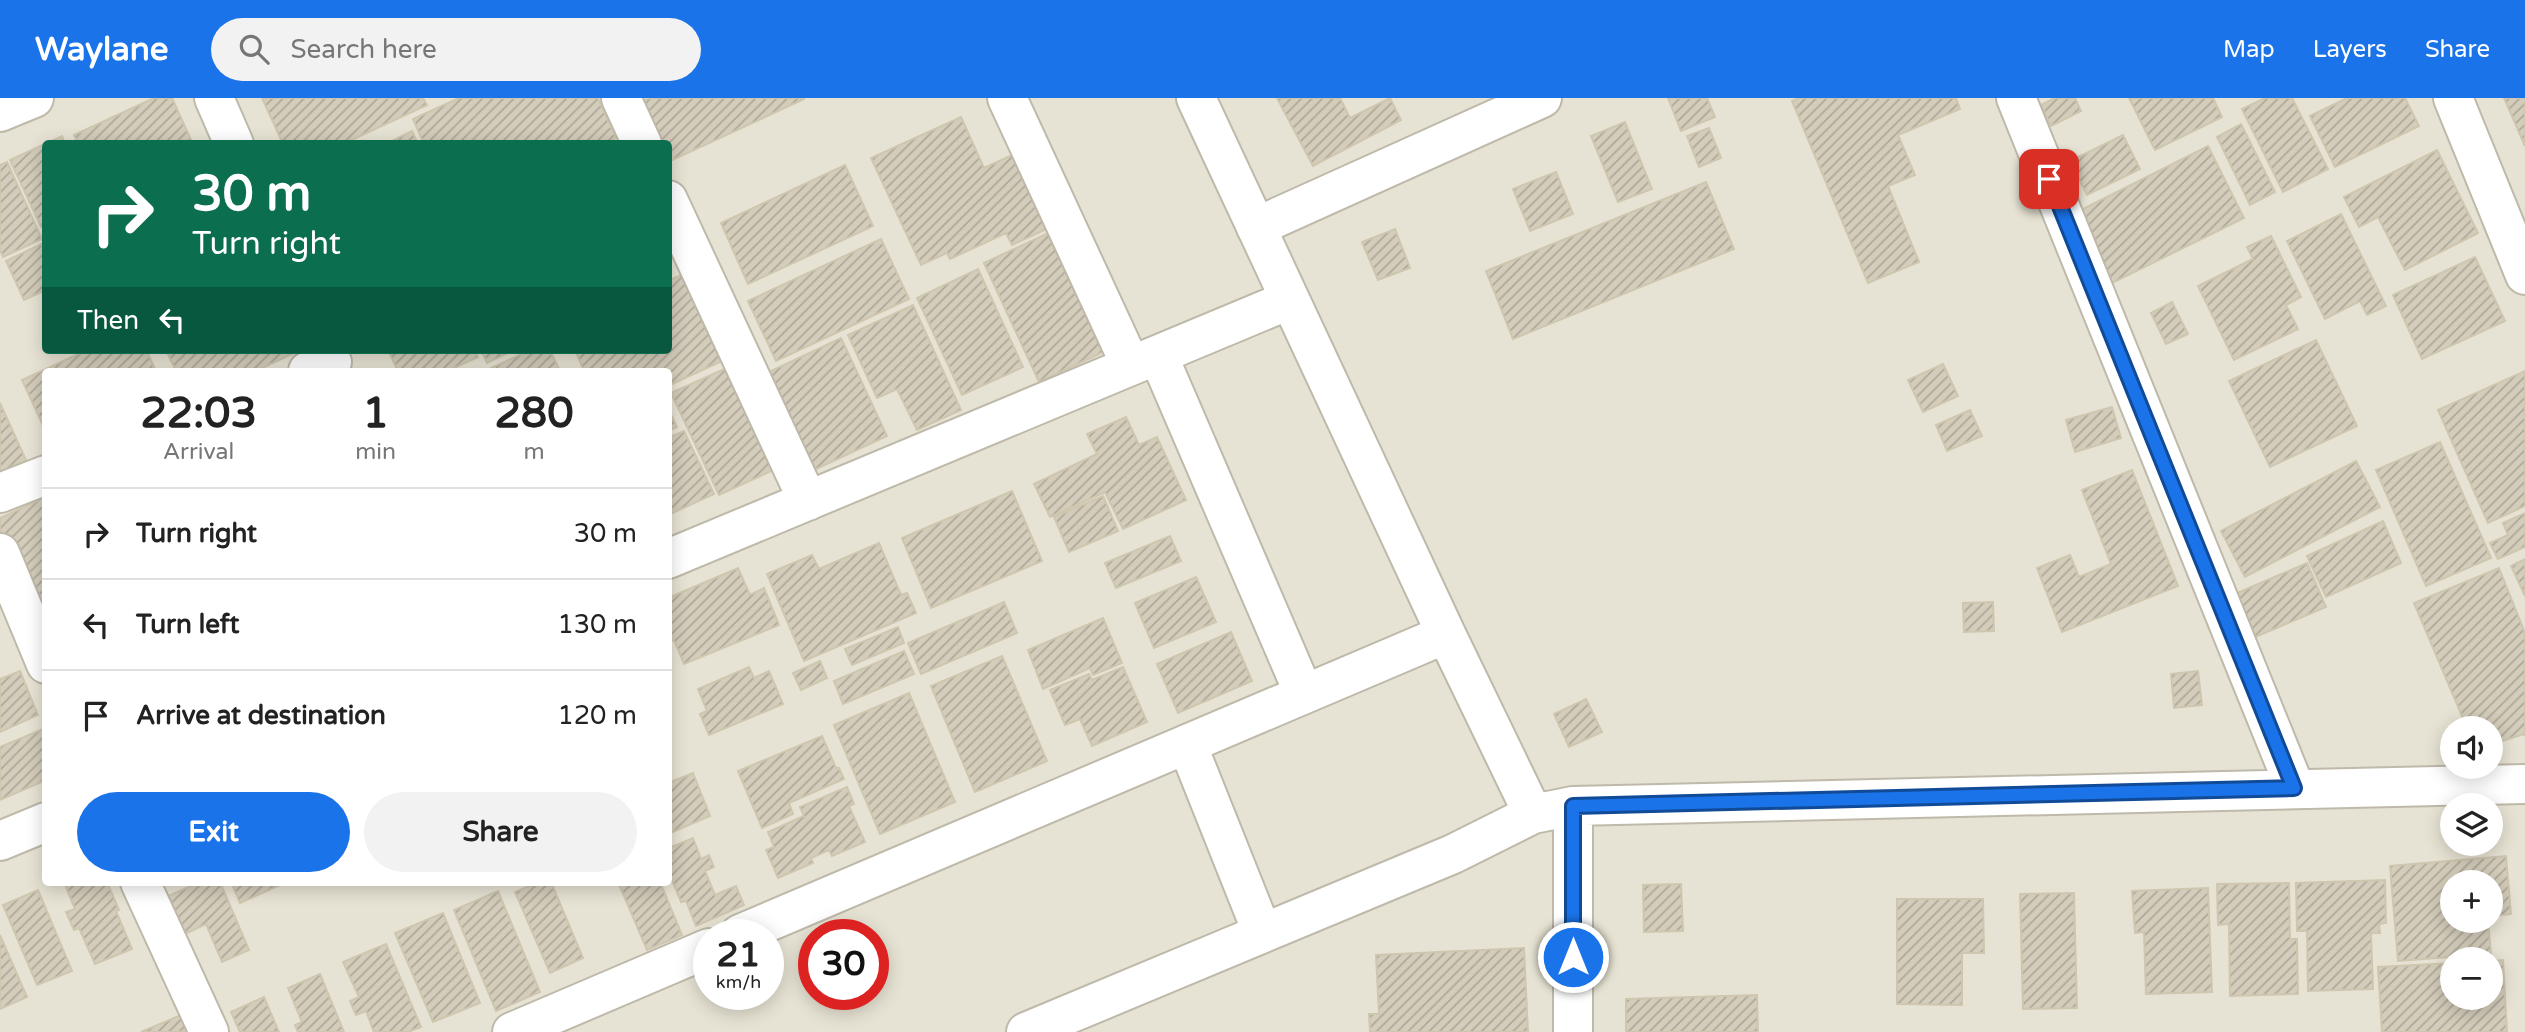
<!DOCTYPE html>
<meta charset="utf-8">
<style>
body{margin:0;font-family:"Varela Round",sans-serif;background:#f2f2f2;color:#222;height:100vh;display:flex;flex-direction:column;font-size:26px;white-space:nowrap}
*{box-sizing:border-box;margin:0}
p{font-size:23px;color:#767676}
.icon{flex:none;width:38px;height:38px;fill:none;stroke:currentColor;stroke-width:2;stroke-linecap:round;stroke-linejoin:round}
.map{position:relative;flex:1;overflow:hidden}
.details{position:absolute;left:42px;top:270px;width:630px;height:518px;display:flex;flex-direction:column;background:#fff;border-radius:7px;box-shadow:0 4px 18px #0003}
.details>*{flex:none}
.banner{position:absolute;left:42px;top:42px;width:630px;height:214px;border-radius:7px;box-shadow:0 4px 18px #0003;background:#0b6e4f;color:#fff;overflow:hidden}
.tools{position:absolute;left:2440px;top:618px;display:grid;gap:14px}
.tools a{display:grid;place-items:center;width:63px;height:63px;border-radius:50%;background:#fff;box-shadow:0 4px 18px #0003;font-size:35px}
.speed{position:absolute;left:693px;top:821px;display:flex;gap:14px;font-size:35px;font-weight:700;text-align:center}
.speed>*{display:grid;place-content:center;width:91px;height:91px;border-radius:50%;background:#fff;box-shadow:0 4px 18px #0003;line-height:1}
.speed small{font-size:18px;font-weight:400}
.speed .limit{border:10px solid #d22;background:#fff;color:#111}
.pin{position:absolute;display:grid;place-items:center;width:60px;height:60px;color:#fff;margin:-30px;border-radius:14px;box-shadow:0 4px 10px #0006}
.me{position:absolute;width:77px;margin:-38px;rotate:0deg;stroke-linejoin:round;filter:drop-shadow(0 0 5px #0008)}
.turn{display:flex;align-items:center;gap:24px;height:147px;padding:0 35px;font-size:32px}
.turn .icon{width:91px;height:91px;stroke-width:2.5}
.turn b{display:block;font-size:49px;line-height:60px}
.then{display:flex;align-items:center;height:66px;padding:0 35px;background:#0003;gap:14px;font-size:26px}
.eta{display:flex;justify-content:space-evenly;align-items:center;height:119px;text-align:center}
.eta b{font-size:42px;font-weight:800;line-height:49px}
.cta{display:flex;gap:14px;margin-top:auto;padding:14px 35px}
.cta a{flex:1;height:80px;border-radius:42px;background:#1a73e8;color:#fff;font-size:28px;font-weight:800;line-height:80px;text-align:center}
.cta a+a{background:#f2f2f2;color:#222}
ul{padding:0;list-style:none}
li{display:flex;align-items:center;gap:21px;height:91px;padding:0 35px;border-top:2px solid #e0e0e0}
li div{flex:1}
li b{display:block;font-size:26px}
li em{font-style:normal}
header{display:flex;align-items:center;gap:42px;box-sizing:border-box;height:98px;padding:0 35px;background:#1a73e8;color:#fff}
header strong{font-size:33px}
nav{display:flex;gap:38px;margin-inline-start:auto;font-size:24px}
.search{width:490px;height:63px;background:#f2f2f2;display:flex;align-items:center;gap:18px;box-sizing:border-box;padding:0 24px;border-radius:38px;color:#767676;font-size:26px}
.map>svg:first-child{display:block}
.residential{fill:#e7e3d4;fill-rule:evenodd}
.building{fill:url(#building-hatch);stroke:#cfc6af;stroke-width:2}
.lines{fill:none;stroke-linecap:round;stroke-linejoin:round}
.minor-casing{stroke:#beb9a9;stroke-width:42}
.tertiary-casing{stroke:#beb9a9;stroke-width:42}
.minor{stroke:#fff;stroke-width:38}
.tertiary{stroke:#fff;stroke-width:38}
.route-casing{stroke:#114b97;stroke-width:18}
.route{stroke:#1a73e8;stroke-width:12}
</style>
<header>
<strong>Waylane</strong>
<div class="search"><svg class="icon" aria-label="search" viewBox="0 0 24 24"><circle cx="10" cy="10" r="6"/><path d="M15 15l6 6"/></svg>Search here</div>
<nav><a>Map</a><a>Layers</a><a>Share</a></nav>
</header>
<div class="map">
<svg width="2525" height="934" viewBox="0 0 2525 934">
<defs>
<pattern id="building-hatch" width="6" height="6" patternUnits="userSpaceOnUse" patternTransform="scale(1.75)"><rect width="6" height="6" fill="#d4cdbb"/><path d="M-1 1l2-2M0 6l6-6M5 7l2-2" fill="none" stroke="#aea899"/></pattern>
</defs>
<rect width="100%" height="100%" fill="#f3f0e6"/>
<path class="residential" d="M0,0H2525V934H0ZM46,46H668V252H46ZM46,273H668V784H46ZM2452,630H2490V668H2452ZM2452,707H2490V746H2452ZM2452,784H2490V822H2452ZM709,836H768V896H709ZM814,836H873V896H814ZM2452,861H2490V900H2452Z"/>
<path class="building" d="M154,0H172L193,46H78L74,37Z
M262,0H423L427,7L343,46H283Z
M459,0H598L616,40L604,46H424L413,21Z
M650,0H804V1L668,64V46H649L632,8Z
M1277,0H1340L1350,20L1390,0L1401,22L1313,68Z
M1668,0H1707L1715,19L1681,33Z
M1799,0H1956L1960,11L1898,37L1915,77L1888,88L1919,164L1868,185L1792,3Z
M2055,0H2075L2081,13L2051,28L2041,7Z
M2129,0H2213L2222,19L2155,52Z
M2265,0H2292L2328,71L2283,94L2242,11Z
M2347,0H2405L2419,28L2335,69L2310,18Z
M2504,0H2525V48Z
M961,19L984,70L1019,54L1053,128L1012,147L1006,135L950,161L947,155L921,167L871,60Z
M1625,24L1652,91L1618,104L1591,38Z
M2241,26L2275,94L2250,107L2217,39Z
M1709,30L1721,60L1699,69L1687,38Z
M412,33L418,46H386Z
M2123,37L2140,71L2087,97L2070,63Z
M62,38L65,46H46V127L41,129L10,62Z
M2208,48L2244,120L2106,188L2071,117Z
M2437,52L2478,135L2405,172L2378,119L2359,129L2344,99Z
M7,64L42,141L3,159L0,152V67Z
M845,67L873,128L748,186L721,125Z
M1556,74L1573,116L1530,133L1513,91Z
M1706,84L1734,151L1513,241L1486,173Z
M2341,116L2386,208L2367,217L2360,203L2325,221L2287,143Z
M1059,130L1114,249L1039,284L984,165Z
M1395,131L1410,170L1378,182L1362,144Z
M2271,138L2301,199L2286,207L2298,231L2234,262L2198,188L2253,161L2247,149Z
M881,141L909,201L776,263L748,203Z
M41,146L46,156V192L24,202L6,163Z
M2475,159L2505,223L2422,261L2393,197Z
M695,171L735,257L668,288V273H584L575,252H668V183Z
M978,171L1023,269L962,297L917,200Z
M2172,204L2188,236L2166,246L2151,215Z
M913,207L961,312L917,332L897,291L877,300L848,237Z
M841,240L887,338L814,372L769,274Z
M2316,242L2357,328L2270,369L2229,283Z
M87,252H157L148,256L156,273H46V334L22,282Z
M166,252H295L296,254L256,273H176Z
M388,252H475L478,259L448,273H398Z
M481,252H514L487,265Z
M530,252H550L560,273H485Z
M1943,266L1958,298L1923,314L1908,282Z
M733,267L780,369L719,397L671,295Z
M2525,273V408L2488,425L2438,312Z
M0,305L26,362L0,374Z
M2112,309L2121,340L2075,354L2066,322Z
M668,311L677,329L668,333Z
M1970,312L1982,338L1947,353L1936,327Z
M1126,319L1139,347L1157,339L1186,402L1123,431L1105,394L1050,419L1034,386L1097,356L1087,336Z
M684,333L714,396L668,417V340Z
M2440,344L2491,460L2426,488L2376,372Z
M2356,363L2380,409L2245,479L2221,433Z
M2132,372L2178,488L2062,534L2037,470L2070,457L2079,479L2111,466L2082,392Z
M1012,393L1042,463L931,510L902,440Z
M1103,398L1118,433L1069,454L1054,419Z
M46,399V530L0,432V420Z
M2525,415V449L2498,461L2490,445L2508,437L2503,425Z
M2383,423L2401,465L2326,499L2307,458Z
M1170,438L1181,463L1116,490L1105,465Z
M879,445L901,497L907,495L916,515L804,563L767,476L812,457L819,471Z
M2525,461V498L2511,468Z
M2307,465L2326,509L2253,540L2235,496Z
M738,470L750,497L764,490L779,527L684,566L674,542L668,544V500Z
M2499,470L2525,535V638L2524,636L2493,646L2490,645V630H2467L2414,505Z
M1196,479L1216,524L1154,550L1135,505Z
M1004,504L1017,535L921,576L908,545Z
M1993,504L1994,533L1964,534L1963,505Z
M1103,520L1122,565L1093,577L1090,570L1043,591L1028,552Z
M898,529L904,545L852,567L845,551Z
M1231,534L1252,583L1178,615L1157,566Z
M904,553L914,576L843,606L834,583Z
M1002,558L1047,663L975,694L931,588Z
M820,563L827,580L801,592L793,575Z
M749,569L754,580L769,573L783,606L709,637L700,616L707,613L698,591Z
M1123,569L1147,624L1092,648L1080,621L1065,627L1050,592L1089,576L1092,582Z
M20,573L38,617L0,634V581Z
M2198,573L2202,607L2174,610L2171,576Z
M909,595L955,704L880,736L834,627Z
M1586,601L1602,634L1569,649L1554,616Z
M43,631L46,636V682L0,702V649Z
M822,638L836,670H839L844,681L789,705L793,716L762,730L738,673Z
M693,675L710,718L668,736V685Z
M847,689L854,706L849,708L865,744L832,758L829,752L811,760L813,765L778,780L766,752L774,749L768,734L804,718L800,709Z
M693,740L701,761L709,757L714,769L705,773L715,797L736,788L744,807L696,828L686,803L681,804L668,773V762L673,760L669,750Z
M2506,758L2511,816L2490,818V784H2452V822H2488L2491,856L2398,863L2390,768Z
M2385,782L2386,825L2379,826L2380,835H2371L2373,891L2308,893L2307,833H2297L2296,785Z
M64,784H107L119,812L116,813L132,851L95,866L79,830L74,832L66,814L75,811Z
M200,784H220L249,852L222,864L206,826L183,837L166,799Z
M231,784H279L280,787L240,805Z
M538,784H551L583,860L550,875L515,794Z
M618,784H660L682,837L647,852Z
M2289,785L2290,841H2297L2298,896L2230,898L2229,826L2218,827L2217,786Z
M1681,786L1683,833L1644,834L1643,787Z
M2208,790L2212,894L2146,896L2144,834L2135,835L2132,793Z
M38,792L72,873L37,887L3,807Z
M498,793L540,894L496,913L454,812Z
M2074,795L2077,910L2023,911L2020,796Z
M1897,801H1983L1984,855H1962V907L1897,906Z
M443,815L480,905L433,924L395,835Z
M0,837L27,899L0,911Z
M386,846L421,929L408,934H374L366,913L356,917L350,903L359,899L343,864Z
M1524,850L1528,934H1370L1369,916H1379L1376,857Z
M2503,862L2507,934H2382L2378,869L2452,865V900H2490V863Z
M320,876L344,934H298L295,927L302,924L288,890Z
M1757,897L1758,934H1626V901Z
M264,899L279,934H240L231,914Z
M186,915L194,934H141Z"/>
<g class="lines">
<g class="minor-casing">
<path id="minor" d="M214,0L234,46
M621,0L642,46
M1007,0L1131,268
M1196,0L1446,536L1533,716
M2016,0L2295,690
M2453,0L2525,177
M0,14L34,0
M668,102L808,403
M1158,257L1304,596
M308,273L332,264
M0,395L46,377
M0,455L46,566
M668,461L1289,202
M1187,646L1262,834
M1573,708V934
M0,743L46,724
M140,784L209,934
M740,836L1446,536
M512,934L709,850
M1026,934L1453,756L1533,716L1573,708L2525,686"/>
</g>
<g class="tertiary-casing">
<path id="tertiary" d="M1256,129L1542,0"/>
</g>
<use href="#minor" class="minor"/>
<use href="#tertiary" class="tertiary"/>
</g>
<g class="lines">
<g class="route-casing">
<path id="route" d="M1573,859V708L2294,690L2049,81"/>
</g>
<use href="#route" class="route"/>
</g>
</svg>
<div class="tools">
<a><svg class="icon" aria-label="sound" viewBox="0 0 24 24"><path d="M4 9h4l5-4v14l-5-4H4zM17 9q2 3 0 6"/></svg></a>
<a><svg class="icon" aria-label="layers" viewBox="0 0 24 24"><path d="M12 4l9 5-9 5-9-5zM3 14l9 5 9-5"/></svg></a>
<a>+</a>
<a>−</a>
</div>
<div class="speed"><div>21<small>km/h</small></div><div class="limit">30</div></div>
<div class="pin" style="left:2049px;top:81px;background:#d93025"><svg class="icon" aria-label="arrive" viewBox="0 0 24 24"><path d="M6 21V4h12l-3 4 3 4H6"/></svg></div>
<svg class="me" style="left:1573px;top:859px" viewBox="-20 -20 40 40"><circle r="17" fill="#1a73e8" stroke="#fff" stroke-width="3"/><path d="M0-11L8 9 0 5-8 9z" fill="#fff"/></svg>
<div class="banner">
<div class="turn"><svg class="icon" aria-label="right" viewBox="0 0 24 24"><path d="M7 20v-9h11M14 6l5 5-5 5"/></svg><div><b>30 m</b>Turn right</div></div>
<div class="then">Then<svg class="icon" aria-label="left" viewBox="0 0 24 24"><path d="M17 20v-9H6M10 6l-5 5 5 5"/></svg></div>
</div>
<section class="details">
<div class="eta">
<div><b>22:03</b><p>Arrival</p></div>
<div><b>1</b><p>min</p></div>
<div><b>280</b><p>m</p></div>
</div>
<ul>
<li><svg class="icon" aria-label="right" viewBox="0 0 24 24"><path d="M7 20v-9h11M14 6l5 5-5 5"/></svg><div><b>Turn right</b></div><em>30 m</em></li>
<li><svg class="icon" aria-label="left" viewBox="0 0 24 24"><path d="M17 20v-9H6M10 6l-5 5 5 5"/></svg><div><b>Turn left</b></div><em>130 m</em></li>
<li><svg class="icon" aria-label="arrive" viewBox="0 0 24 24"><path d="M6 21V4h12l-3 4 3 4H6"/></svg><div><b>Arrive at destination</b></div><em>120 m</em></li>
</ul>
<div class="cta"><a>Exit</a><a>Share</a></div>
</section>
</div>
